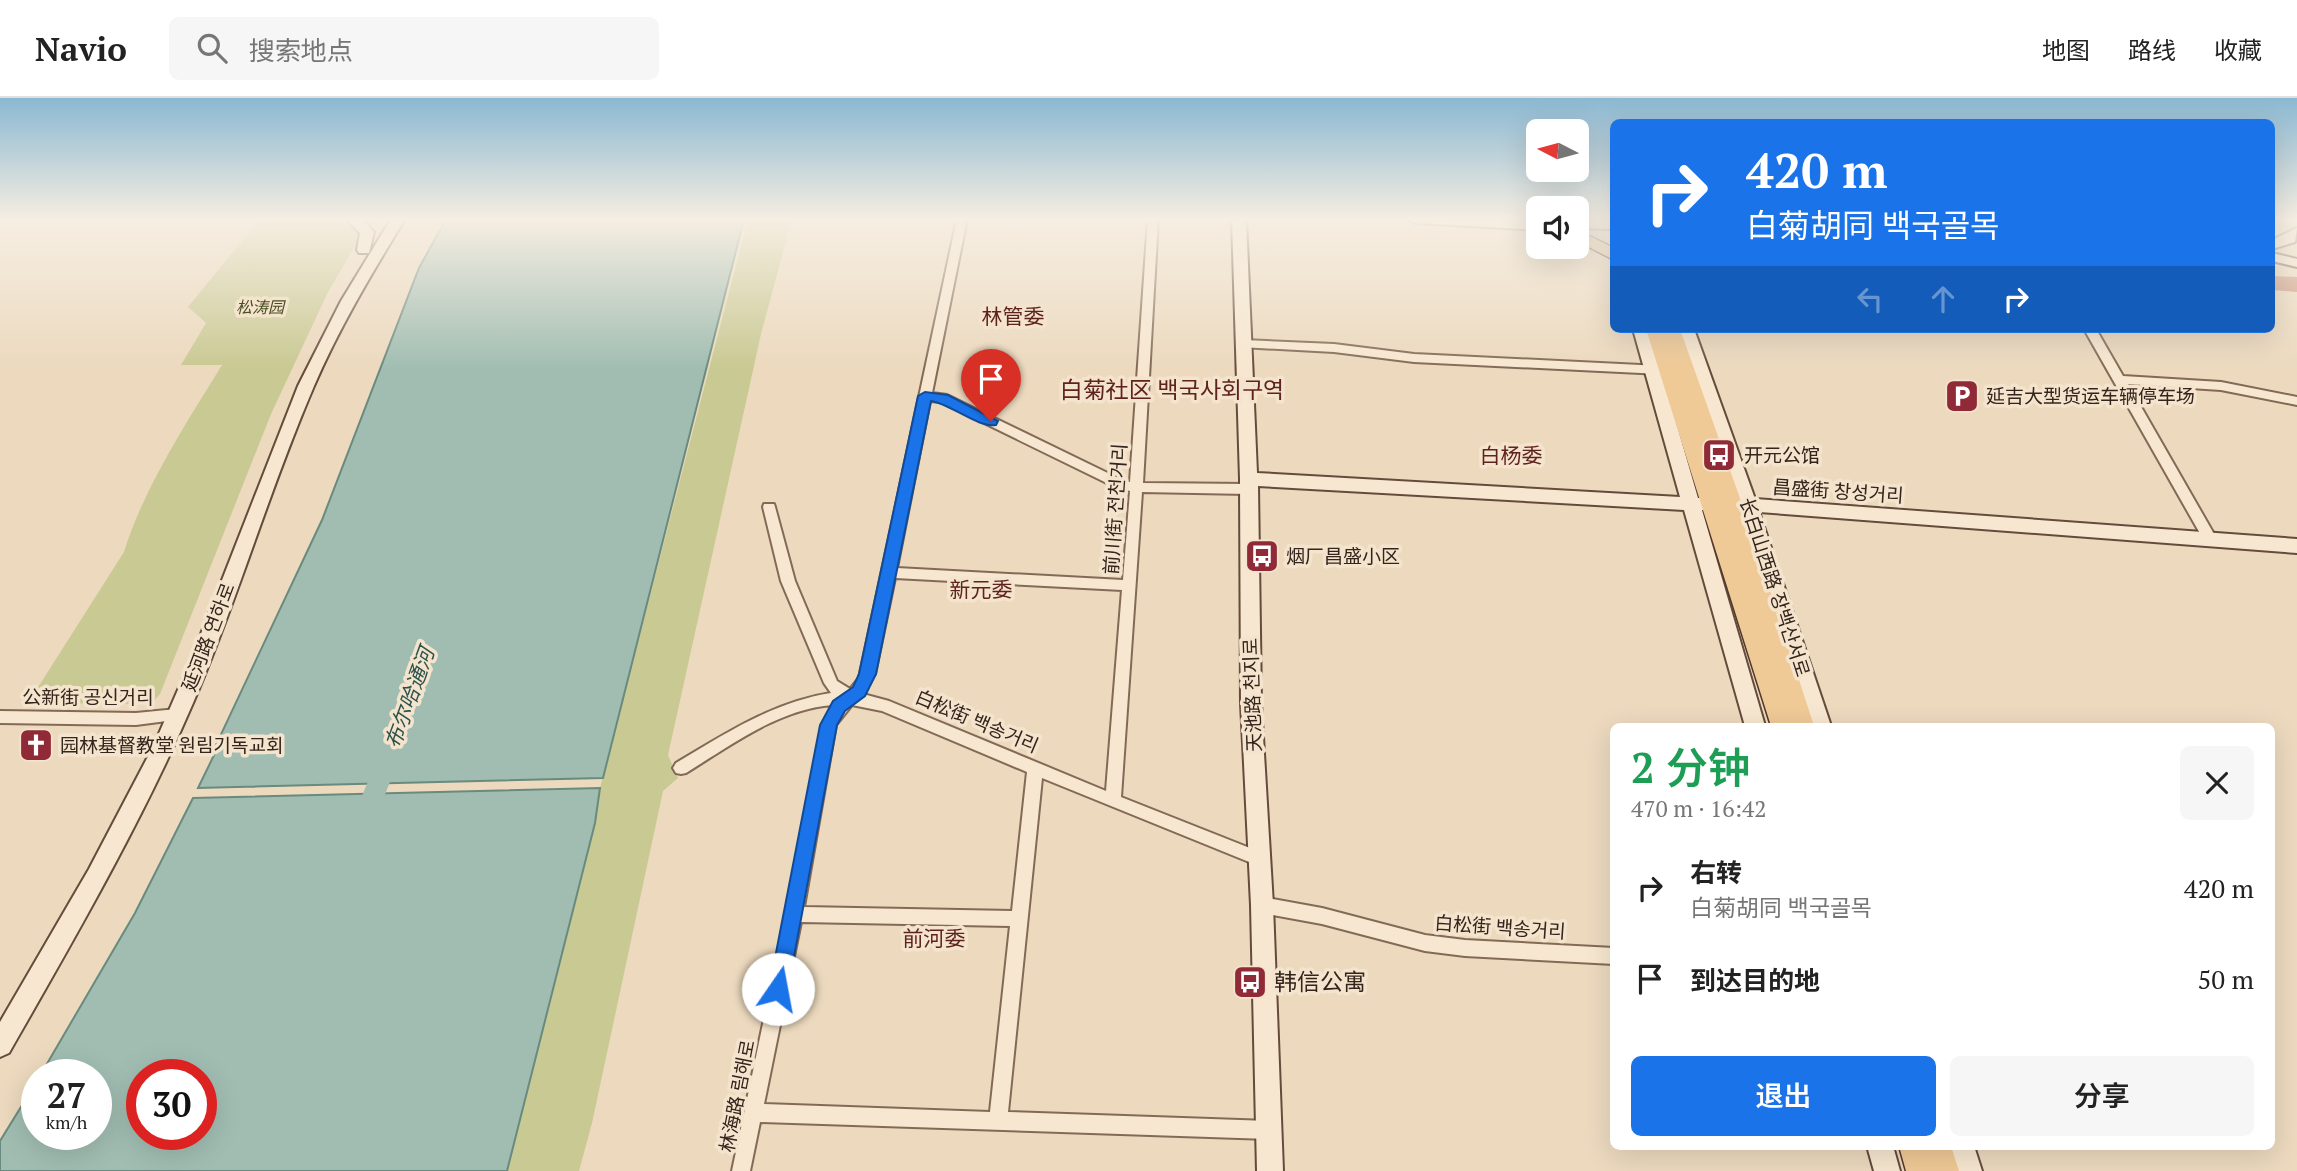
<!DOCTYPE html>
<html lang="zh">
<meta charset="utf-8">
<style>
body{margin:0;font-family:"PT Serif","Noto Sans SC","Noto Sans KR",serif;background:#f6f6f6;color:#222;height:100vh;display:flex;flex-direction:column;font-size:26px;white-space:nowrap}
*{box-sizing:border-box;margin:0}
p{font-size:23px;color:#767676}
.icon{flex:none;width:38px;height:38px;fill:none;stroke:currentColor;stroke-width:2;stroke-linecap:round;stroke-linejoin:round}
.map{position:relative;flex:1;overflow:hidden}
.details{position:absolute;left:1610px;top:625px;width:665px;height:427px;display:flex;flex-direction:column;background:#fff;border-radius:10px;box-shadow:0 7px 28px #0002}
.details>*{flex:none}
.banner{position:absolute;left:1610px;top:21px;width:665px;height:214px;border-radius:10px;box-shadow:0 7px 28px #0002;background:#1a73e8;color:#fff;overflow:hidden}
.needle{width:46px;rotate:276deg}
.tools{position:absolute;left:1526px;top:21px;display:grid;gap:14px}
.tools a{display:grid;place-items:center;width:63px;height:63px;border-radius:10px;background:#fff;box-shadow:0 7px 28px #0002;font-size:35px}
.speed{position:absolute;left:21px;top:961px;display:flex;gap:14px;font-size:35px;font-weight:700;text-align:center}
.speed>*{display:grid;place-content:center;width:91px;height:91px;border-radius:50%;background:#fff;box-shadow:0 7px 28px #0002;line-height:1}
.speed small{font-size:18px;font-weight:400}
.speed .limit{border:10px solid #d22;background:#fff;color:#111}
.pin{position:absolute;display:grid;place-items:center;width:60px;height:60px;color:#fff;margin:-72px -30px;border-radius:50% 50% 50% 0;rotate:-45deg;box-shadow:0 0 7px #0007}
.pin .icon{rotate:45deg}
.me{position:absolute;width:77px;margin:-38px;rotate:12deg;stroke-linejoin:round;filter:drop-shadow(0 0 5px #0008)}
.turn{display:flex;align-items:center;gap:24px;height:147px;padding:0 21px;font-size:32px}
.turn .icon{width:91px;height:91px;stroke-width:2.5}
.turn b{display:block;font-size:49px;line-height:60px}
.lanes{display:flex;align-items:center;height:66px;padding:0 21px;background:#0003;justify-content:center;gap:35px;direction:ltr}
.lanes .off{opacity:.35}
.round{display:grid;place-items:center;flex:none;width:74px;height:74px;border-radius:10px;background:#f6f6f6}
.overview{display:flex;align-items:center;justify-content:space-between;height:119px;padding:0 21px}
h1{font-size:42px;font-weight:600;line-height:52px;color:#1e9e55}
.action{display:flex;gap:14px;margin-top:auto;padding:14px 21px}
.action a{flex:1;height:80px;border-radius:10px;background:#1a73e8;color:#fff;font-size:28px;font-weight:600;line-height:80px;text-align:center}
.action a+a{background:#f6f6f6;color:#222}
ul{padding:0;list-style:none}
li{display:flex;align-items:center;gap:21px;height:91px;padding:0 21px}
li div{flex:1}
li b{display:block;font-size:26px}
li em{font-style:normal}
header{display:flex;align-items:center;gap:42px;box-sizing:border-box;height:98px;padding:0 35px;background:#fff;border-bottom:2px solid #e0e0e0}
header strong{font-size:33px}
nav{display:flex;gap:38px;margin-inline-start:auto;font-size:24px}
.search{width:490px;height:63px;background:#f6f6f6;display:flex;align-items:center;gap:18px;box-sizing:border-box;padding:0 24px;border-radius:10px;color:#767676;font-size:26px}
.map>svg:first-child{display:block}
.green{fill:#c9c993}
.water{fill:#a1bdb2;stroke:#698a7e;stroke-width:2;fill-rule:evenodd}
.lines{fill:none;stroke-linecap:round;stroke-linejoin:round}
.river{fill:#a1bdb2;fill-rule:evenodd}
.building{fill:#c98e75}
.street-casing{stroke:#836a57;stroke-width:4}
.secondary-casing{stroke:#654b3b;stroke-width:4}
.primary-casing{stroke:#51392c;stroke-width:3}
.street{fill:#f7e7d0;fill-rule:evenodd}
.secondary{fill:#f7e7d0;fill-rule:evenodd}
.primary{fill:#efc996;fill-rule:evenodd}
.route{fill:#1a73e8;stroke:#114b97;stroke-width:2}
.labels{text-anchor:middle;stroke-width:7;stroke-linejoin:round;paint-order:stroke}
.far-park-label{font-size:16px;font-style:italic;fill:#494f23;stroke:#f4e4cd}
.poi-label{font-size:19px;fill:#33241c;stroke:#f4e4cd;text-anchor:start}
.street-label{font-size:19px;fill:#33241c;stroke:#f4e4cd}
.neighbourhood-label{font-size:21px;fill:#5e231d;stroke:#f4e4cd}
.water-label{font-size:21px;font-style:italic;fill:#2b524b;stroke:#f4e4cd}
.quarter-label{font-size:23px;fill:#5e231d;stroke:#f4e4cd}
.near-poi-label{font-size:23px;fill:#33241c;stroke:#f4e4cd;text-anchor:start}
</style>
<header>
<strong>Navio</strong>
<div class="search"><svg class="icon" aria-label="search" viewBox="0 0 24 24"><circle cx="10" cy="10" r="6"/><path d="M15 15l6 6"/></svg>搜索地点</div>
<nav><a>地图</a><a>路线</a><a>收藏</a></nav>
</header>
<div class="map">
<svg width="2297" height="1073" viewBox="0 0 2297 1073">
<rect width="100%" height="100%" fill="#ecd9be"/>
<path class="green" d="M260,121L335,122L355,129L360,140L328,194L271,316L160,596L151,606L28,605L124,454C145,387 186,326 222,267H181L206,225L188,209Z
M748,121H792L761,236L668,657L678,680L663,693L592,1025L579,1073H507L595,725L600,690Z"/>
<path class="water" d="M446,121H744L603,680L198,690L216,653L215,649L322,422L419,170Z
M600,690L595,725L507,1073H0V1043L37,983V1036H96V976H41L135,815L193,700ZM142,976H201V1036H142Z"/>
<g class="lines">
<path class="river" d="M388,650L396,653L399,660L373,728L365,731L357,728L353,721L380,653Z"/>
</g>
<path class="building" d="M2272,178L2297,179V194L2272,192Z"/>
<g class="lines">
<g class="street-casing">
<path id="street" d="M957,121H967L932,295L947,297L1122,382L1130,384L1148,121H1158L1143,385L1248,386L1254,391L1248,396L1142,394L1121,699L1265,756L1267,761L1265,766L1259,768L1042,680L1008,1014L1269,1023L1275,1026L1278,1032L1275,1038L1269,1041L760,1024L750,1073H732L786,816L822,627L833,607C779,611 731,647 686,675L681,676L676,675L673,670L676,665C725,636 773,604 831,595L824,585L781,483L763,409L764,406H774L775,409L795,483L837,583L850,591L859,580ZM930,303L941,304L1115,389L1130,393L1123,482L897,470ZM895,480L1122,492L1106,693L889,603L863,596L875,576ZM852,607L882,613L1027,674L1012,813L804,809L836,627ZM801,824L1010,828L990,1014L764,1006Z
M2084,231H2096L2123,278L2221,284L2297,299V307L2221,292L2128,286L2218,443L2216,446H2206Z
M1244,242L1334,246L1414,256L1661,268L1667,272L1661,276L1414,264L1334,254L1240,249L1238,246Z
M177,611L182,613L184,617L182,621L136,627L0,625V613L136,615Z
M1262,799L1322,810L1425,837L1465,842L1614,850V866L1465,858L1425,853L1322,826L1262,815L1256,812L1254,807L1256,802Z"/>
</g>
<g class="secondary-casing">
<path id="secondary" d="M346,121H362L374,134L369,155H359L357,152L360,135Z
M391,121H405C372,175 339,230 314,288C269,392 238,501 193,605C141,726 74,841 9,955L0,959V924L89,771L154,647L190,564L298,288L341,203Z
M1232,121H1246L1257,375L1680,399L1633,231H1649L1698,400H1737L1678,231H1694L1755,401L2297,441V455L1759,414L1831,628H1811L1741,413L1702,412L1765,628H1745L1684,412L1258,388L1261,605L1273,807L1283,1073H1257L1251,807L1241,605L1240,381Z
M1408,121L1538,124V132L1415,125Z
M1577,122L1614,123V131L1577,130Z
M2297,130L2295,144L2272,151V142Z
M2272,155L2297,161V169L2272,163Z
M1867,1048H1893L1900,1073H1874Z
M1948,1048H1974L1982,1073H1956Z"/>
</g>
<g class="primary-casing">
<path id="primary" d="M1577,132L1614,150V162L1577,143Z
M1646,231H1680L1742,406L1814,628H1771Z
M1899,1048H1951L1959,1073H1906Z"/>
</g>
<use href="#street" class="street"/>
<use href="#secondary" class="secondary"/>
<use href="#primary" class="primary"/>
</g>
<linearGradient id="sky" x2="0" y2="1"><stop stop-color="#8bb8d2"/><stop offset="0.45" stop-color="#f6eee2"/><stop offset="1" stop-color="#f6eee2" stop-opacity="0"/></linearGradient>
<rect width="2297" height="271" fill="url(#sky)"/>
<path class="route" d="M925,294L948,297L998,323L996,327C978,330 951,306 931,303L876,576L865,598L845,613L837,627L788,891L785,897L778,900L772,897L769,891L820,627L833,603L853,589L859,576L918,298Z"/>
<defs>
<g id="parking-square" transform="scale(1.75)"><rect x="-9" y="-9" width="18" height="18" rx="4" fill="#902a36" stroke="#f4e4cd"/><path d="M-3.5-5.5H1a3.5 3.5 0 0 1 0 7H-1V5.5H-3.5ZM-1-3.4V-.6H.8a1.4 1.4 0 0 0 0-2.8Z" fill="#fff"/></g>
<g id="bus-square" transform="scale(1.75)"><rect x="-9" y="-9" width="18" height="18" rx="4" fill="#902a36" stroke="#f4e4cd"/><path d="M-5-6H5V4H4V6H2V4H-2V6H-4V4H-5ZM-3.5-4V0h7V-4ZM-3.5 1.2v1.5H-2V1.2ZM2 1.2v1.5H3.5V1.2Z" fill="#fff"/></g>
<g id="church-square" transform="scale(1.75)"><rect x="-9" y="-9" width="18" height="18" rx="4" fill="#902a36" stroke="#f4e4cd"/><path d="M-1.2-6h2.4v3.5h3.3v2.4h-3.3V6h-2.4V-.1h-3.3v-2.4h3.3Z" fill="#fff"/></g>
</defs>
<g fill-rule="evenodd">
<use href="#parking-square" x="1962" y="298"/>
<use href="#bus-square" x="1719" y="357"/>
<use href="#bus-square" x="1262" y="458"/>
<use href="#church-square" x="36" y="647"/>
<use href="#bus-square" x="1250" y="884"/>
</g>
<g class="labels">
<g class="far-park-label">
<text x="260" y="215">松涛园</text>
</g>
<g class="poi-label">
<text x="1986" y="305">延吉大型货运车辆停车场</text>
<text x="1744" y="364">开元公馆</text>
<text x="1286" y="465">烟厂昌盛小区</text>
<text x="60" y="654">园林基督教堂 원림기독교회</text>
</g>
<g class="street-label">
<text transform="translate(1838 393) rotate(4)" y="7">昌盛街 창성거리</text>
<text transform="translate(1115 411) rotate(-86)" y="7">前川街 전천거리</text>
<text transform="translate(1775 489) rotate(72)" y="7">长白山西路 장백산서로</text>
<text transform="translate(208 539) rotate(-69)" y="7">延河路 연하로</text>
<text transform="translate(1252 597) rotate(-92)" y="7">天池路 천지로</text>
<text x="88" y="606">公新街 공신거리</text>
<text transform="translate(977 623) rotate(23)" y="7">白松街 백송거리</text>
<text transform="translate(1500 829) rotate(4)" y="7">白松街 백송거리</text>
<text transform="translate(737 998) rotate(-79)" y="7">林海路 림해로</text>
</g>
<g class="neighbourhood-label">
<text x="1013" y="226">林管委</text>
<text x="1511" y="365">白杨委</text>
<text x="981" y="499">新元委</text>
<text x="934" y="848">前河委</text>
</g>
<g class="water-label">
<text transform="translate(410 600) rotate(-70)" y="7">布尔哈通河</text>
</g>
<g class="quarter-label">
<text x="1172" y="300">白菊社区 백국사회구역</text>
</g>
<g class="near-poi-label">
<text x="1274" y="892">韩信公寓</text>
</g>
</g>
</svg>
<div class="tools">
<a><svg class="needle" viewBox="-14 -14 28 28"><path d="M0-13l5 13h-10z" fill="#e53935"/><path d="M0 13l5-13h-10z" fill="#767676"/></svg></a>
<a><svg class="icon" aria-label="sound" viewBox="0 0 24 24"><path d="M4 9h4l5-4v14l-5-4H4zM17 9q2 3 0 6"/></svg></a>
</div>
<div class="speed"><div>27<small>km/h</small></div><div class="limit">30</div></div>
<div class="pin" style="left:991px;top:323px;background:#d93025"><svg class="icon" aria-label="arrive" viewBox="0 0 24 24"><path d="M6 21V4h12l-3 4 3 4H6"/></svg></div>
<svg class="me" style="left:778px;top:891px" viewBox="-20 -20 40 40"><circle r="19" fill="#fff"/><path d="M0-13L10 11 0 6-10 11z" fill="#1a73e8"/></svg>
<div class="banner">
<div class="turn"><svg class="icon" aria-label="right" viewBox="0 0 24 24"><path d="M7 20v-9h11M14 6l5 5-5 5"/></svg><div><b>420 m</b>白菊胡同 백국골목</div></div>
<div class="lanes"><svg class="icon off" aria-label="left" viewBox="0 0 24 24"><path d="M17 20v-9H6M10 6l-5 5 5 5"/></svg><svg class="icon off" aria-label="ahead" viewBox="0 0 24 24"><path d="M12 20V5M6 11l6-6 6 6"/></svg><svg class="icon" aria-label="right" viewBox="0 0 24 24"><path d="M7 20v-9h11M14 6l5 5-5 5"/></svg></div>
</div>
<section class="details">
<div class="overview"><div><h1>2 分钟</h1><p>470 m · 16:42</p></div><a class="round"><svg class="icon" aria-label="close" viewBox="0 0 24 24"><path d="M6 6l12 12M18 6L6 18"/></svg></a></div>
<ul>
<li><svg class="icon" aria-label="right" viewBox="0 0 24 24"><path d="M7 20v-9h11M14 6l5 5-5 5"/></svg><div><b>右转</b><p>白菊胡同 백국골목</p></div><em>420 m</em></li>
<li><svg class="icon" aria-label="arrive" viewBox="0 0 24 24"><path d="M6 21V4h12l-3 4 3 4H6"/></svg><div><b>到达目的地</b></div><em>50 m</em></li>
</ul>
<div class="action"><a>退出</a><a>分享</a></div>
</section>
</div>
